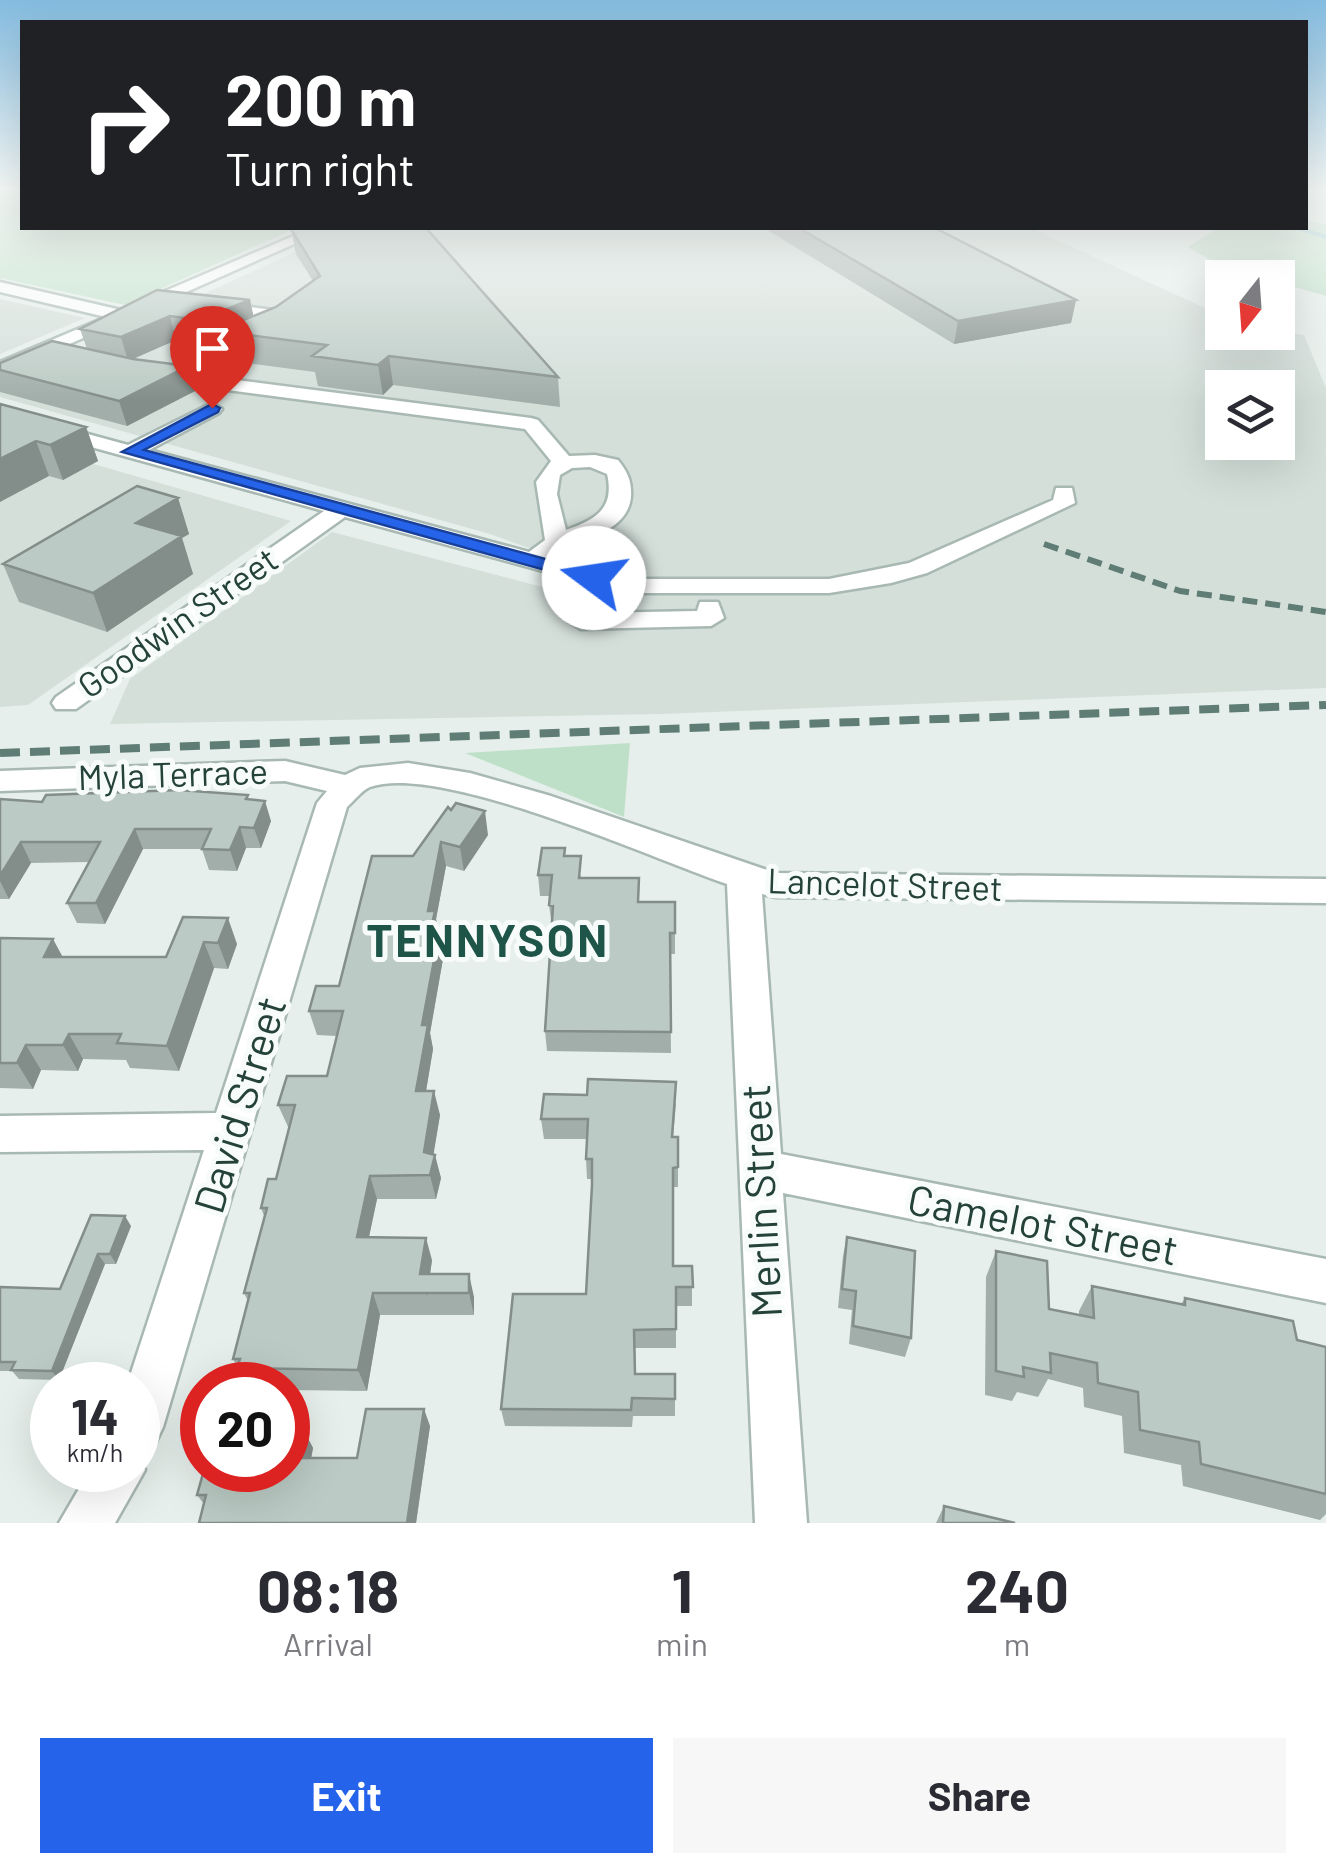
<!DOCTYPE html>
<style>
body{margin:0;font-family:Barlow,sans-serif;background:#f7f7f7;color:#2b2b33;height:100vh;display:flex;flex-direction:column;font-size:38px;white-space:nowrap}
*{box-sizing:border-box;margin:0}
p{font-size:32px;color:#7c7c81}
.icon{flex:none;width:55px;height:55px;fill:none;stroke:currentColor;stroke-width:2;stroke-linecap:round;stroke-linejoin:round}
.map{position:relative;height:1523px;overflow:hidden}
.panel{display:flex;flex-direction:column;background:#fff;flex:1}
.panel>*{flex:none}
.hud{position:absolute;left:20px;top:20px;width:1288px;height:210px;border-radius:0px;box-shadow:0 10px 40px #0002;background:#202124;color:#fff;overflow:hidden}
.needle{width:65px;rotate:197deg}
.controls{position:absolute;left:1205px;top:260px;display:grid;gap:20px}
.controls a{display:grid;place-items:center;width:90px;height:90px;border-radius:0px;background:#fff;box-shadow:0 10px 40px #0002;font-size:50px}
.speed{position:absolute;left:30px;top:1362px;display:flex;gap:20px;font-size:50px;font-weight:700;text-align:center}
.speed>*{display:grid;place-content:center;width:130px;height:130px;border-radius:50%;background:#fff;box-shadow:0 10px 40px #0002;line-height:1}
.speed small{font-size:25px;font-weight:400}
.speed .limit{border:15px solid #d22;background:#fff;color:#111}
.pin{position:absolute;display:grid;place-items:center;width:85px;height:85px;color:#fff;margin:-102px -42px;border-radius:50% 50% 50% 0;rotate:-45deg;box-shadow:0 0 10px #0007}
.pin .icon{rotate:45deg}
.me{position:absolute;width:110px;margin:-55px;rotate:284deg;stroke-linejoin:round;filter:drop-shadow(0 0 8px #0008)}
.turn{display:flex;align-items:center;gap:35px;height:210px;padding:0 40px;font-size:45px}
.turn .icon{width:130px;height:130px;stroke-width:2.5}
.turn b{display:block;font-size:70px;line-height:85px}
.eta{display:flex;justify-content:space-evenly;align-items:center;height:170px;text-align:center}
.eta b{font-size:60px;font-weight:700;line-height:70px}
.primary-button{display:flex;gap:20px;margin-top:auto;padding:20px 40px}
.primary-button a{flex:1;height:115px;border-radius:0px;background:#2563eb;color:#fff;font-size:40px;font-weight:700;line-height:115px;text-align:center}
.primary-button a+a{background:#f7f7f7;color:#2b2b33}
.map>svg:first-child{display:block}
.built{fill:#d4dfda;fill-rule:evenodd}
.green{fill:#bfe0c8}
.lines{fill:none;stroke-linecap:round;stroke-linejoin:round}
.stream{stroke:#8ec9d4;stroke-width:4}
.minor-casing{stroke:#a8b8b2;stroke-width:5}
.minor{fill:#fff;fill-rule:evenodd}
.rail-far1{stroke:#5f7d75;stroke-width:6;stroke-dasharray:15 8;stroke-linecap:butt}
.rail{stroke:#5f7d75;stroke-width:8;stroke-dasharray:20 10;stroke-linecap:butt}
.wall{fill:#a1aea9}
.shaded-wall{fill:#838d89}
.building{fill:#bbcac4;stroke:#838d89;stroke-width:2.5}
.route{fill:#2563eb;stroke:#184099;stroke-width:2.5}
.labels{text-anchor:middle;stroke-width:10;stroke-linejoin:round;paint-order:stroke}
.street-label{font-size:35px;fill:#24423a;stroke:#f7fbf9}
.near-street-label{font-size:42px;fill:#24423a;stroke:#f7fbf9}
.district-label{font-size:45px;font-weight:bold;letter-spacing:2.5px;fill:#1f5548;stroke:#f7fbf9}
</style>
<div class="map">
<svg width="1326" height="1523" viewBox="0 0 1326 1523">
<rect width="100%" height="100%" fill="#e6efeb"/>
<path class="built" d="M348,228H1031L1222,316V332L1278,331L1304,335L1326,388V688L662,714L110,724L130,679L332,532L550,589L590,561L559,559L490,534L0,397V387ZM1222,388H1278V442H1222Z
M0,299L85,318L0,354Z
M0,437L291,521L28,705L0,707Z"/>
<path class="green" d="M0,187H22V228H296L125,305L0,278Z
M1305,221L1326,224V296L1278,282V278C1245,278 1215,264 1188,247L1218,228H1305Z
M630,743L624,817L465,753Z"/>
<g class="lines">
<path class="stream" d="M1298,228L1326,237"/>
<g class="minor-casing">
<path id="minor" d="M312,228H330L0,375V362L106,317L0,292V282L121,310Z
M212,302L289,312L297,317L281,331L225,351L190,374L531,418L538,420L569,456L595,455L618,460C628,472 632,482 631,497C627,536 575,537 551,558L626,579H829L909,563L1053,500L1056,488H1072L1075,503L927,573L891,583L829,593H625L601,587L592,603L593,613L697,611L700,602H718L724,618L711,626L581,629L568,621L566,603L580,581L345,517L76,709H56L52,703L56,697L324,511L0,422V410L128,445L212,403L222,409L219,413L149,450L529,552L545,540L536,482L551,461L525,429L143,379V371L169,372L213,343L274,320L206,311V303ZM590,467L607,474C615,509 595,520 566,530L557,494L560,475L572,468Z
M285,761L345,775L360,768L408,763L470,773L551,796L776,873L1326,879V903L776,897L762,894L781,1154L1326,1259V1303L783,1193L807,1523H755L727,884C654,859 439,762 370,787C362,790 354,801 347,807L163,1427L155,1444L138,1452V1385H127L204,1150L0,1152V1116L216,1113L317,803L327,791L285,781L0,791V771Z
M138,1452L145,1470L115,1523H59L90,1470H138Z"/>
</g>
<use href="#minor" class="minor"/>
<path class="rail-far1" d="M1044,544L1180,591L1326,612"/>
<path class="rail" d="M0,753L1326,705"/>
</g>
<path class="wall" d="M764,228H935L1076,300L1071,323L954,344Z
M291,229L558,377L560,407L393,385L383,395L318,386L315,372L223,360L218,338L205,343L176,340L133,359L188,366L195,391L127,426L0,392V363L87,349L80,329L250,300L253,316L276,307L313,281L296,254Z
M0,404L86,427L98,461L63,480L49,476Z
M178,498L189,534L182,538L193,574L107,632L19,602L3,564Z
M0,799L42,802L249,800L271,821L261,848H246L237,871L209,870L202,849H143L105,924L77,923L67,903L89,862L31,863L9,899H0Z
M451,810L488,835L464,871L446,866L436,919L444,953L430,1033L433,1049L426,1091L440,1115L433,1154L441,1178L436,1199H377L369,1237L432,1260L430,1274L474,1297V1315H380L367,1391L288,1390V1385H247L233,1359L248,1301L244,1293L264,1216L261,1208L276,1179L289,1129L278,1105L327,1076L337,1036L317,1035L309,1011L339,986L413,856Z
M566,856L582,878L639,902H675V954H670L671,1053L547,1051L545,1031L552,926L549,905L550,896H540L538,875Z
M183,917L237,944L228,969L214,968L179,1071L130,1068L126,1060L83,1059L78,1071L41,1070L33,1089L0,1088V938L63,957H166Z
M676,1103L673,1137H678V1187H673V1266H692V1306H676V1348H635L636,1374H675V1416H633L632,1427L505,1426L501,1409L586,1294L592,1179H587L586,1159L587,1139H544L541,1119Z
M131,1226L116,1264H105L59,1380L19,1379L12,1371H0V1287L60,1289Z
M847,1237L911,1338L905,1357L849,1344L852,1310L838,1308L843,1256Z
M996,1251L1049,1309L1079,1315V1311L1092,1286L1181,1304L1185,1298L1297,1340L1326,1347V1514L1320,1520L1183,1486L1181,1465L1124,1453L1122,1416L1084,1407L1083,1388L1048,1379L1038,1397L1017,1392L1012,1401L985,1395L986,1277Z
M290,1414L299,1431H304L313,1448L311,1458H357L430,1426L416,1523H199L204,1504L197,1495Z
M944,1506L1015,1523H936Z"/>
<path class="shaded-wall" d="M250,300L255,323L216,331L218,338L205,343L199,320Z
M1076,300L1071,323L954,344L958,321Z
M170,316L176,340L128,361L121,337Z
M389,356L393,385L383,395L378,365Z
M188,366L195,391L127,426L119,401Z
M86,427L98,461L63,480L50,445Z
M36,441L49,476L0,502V459Z
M178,498L189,534L182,538L193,574L107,632L93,593L136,523Z
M265,801L271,821L261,848L254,828Z
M485,811L488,835L464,871L460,847Z
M240,827L246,848L237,871L230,850Z
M135,829L143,849L105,924L96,903Z
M21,842L31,863L9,899L0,881V876Z
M441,842L446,866L436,919L439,933L440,928L444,953L430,1033L433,1049L422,1115L416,1091L422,1025L428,911Z
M228,918L237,944L228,969L218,943Z
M53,939L67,965L44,957Z
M204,942L214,968L179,1071L167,1046Z
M69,1034L83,1059L78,1071L63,1045Z
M26,1045L41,1070L33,1089L17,1063Z
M434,1091L440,1115L430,1176L424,1152Z
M435,1155L441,1178L436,1199L430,1175Z
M370,1176L377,1199L364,1260L357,1237Z
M125,1216L131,1226L116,1264L110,1254Z
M426,1238L432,1260L427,1296L420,1274Z
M98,1254L105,1264L59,1380L52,1371Z
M469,1274L474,1297V1315L469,1293Z
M373,1293L380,1315L367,1391L358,1370Z
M424,1409L430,1426L416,1523H407Z
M290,1414L299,1431L288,1435V1423Z
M304,1431L313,1448L308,1475L299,1458Z"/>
<path class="building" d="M303,228H426L558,377L389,356L378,365L312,356L327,345L216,331L276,307L320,276L291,229Z
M799,228H935L1076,300L958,321Z
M157,290L250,300L199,320L170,316L121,337L80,329Z
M52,341L133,359L188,366L119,401L0,370V363Z
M0,404L86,427L50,445L36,441L0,459Z
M137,486L178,498L136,523L182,536L93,593L3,564Z
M179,790L248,795L246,799L265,801L254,828L240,827L230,850L202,849L211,829H135L96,903H67L100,842H21L0,876V799L42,802L46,795Z
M456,803L485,811L460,847L441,842L428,911H435L431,928H440L422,1025H428L416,1091H434L424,1152L435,1155L430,1175L370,1176L357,1237L426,1238L420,1274H469V1293H373L358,1370L237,1368L240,1359H233L250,1293H244L267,1208H261L268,1179H276L295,1105H278L287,1076H327L343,1011H309L316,986H339L372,856H413L448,807L451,810Z
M542,848H565L564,856H581L579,878H639L638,902H675V933H670L671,1032L545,1031L553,906L549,905L552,875H538Z
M183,917L228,918L218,943L204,942L167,1046L117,1043L121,1034H69L63,1045H26L17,1063H0V938L53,939L44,957H166Z
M588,1079L676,1082L672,1137H678V1167L673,1168V1266H692L693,1287H676V1329L634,1330L635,1374H675V1399L632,1398L631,1410L501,1409L513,1294H586L592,1185V1159H586L588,1119H541L544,1094L587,1095Z
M91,1215L125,1216L110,1254H98L52,1371L11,1370L15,1362H0V1287L60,1289Z
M847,1237L915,1251L911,1338L853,1326L856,1291L842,1289Z
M996,1251L1047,1261L1049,1309L1094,1318L1092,1286L1185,1305V1298L1293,1321L1297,1340L1326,1347V1494L1201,1464L1199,1442L1140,1430L1138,1392L1098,1383L1097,1363L1050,1353L1051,1373L1023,1367L1024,1377L996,1371Z
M366,1409H424L407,1523H199L206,1495H197L204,1470H288V1431H304L299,1458H357Z
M944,1506L1015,1523H943Z"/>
<linearGradient id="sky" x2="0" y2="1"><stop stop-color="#84bce0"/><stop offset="0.47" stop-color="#f4f8f6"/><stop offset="1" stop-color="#f4f8f6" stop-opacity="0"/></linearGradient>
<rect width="1326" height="401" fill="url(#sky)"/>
<path class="route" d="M212,404L220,408L218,412L144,450L601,574L604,578L601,582H588L122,452Z"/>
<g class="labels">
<g class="street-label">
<text transform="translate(178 623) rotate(-35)" y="12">Goodwin Street</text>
<text transform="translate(173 775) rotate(-2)" y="12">Myla Terrace</text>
<text transform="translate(885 885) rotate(2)" y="12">Lancelot Street</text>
</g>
<g class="near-street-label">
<text transform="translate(240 1105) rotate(-73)" y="15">David Street</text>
<text transform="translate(761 1201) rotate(-93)" y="15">Merlin Street</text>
<text transform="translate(1043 1225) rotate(11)" y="15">Camelot Street</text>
</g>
<g class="district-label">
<text x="488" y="957">TENNYSON</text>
</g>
</g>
</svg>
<div class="controls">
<a><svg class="needle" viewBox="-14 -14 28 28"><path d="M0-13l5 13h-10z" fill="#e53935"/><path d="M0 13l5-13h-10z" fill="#7c7c81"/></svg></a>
<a><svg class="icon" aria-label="layers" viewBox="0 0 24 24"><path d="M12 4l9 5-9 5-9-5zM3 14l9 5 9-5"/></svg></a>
</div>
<div class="speed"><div>14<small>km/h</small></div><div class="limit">20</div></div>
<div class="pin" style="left:212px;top:408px;background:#d93025"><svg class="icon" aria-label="arrive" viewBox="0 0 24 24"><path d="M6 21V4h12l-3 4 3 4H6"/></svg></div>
<svg class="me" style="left:594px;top:578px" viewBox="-20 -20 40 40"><circle r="19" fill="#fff"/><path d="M0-13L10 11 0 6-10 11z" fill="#2563eb"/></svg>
<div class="hud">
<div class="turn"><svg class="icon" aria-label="right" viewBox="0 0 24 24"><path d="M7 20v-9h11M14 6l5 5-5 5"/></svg><div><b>200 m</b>Turn right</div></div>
</div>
</div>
<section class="panel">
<div class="eta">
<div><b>08:18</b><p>Arrival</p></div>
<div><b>1</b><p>min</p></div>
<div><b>240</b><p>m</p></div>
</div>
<div class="primary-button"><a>Exit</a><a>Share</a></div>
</section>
